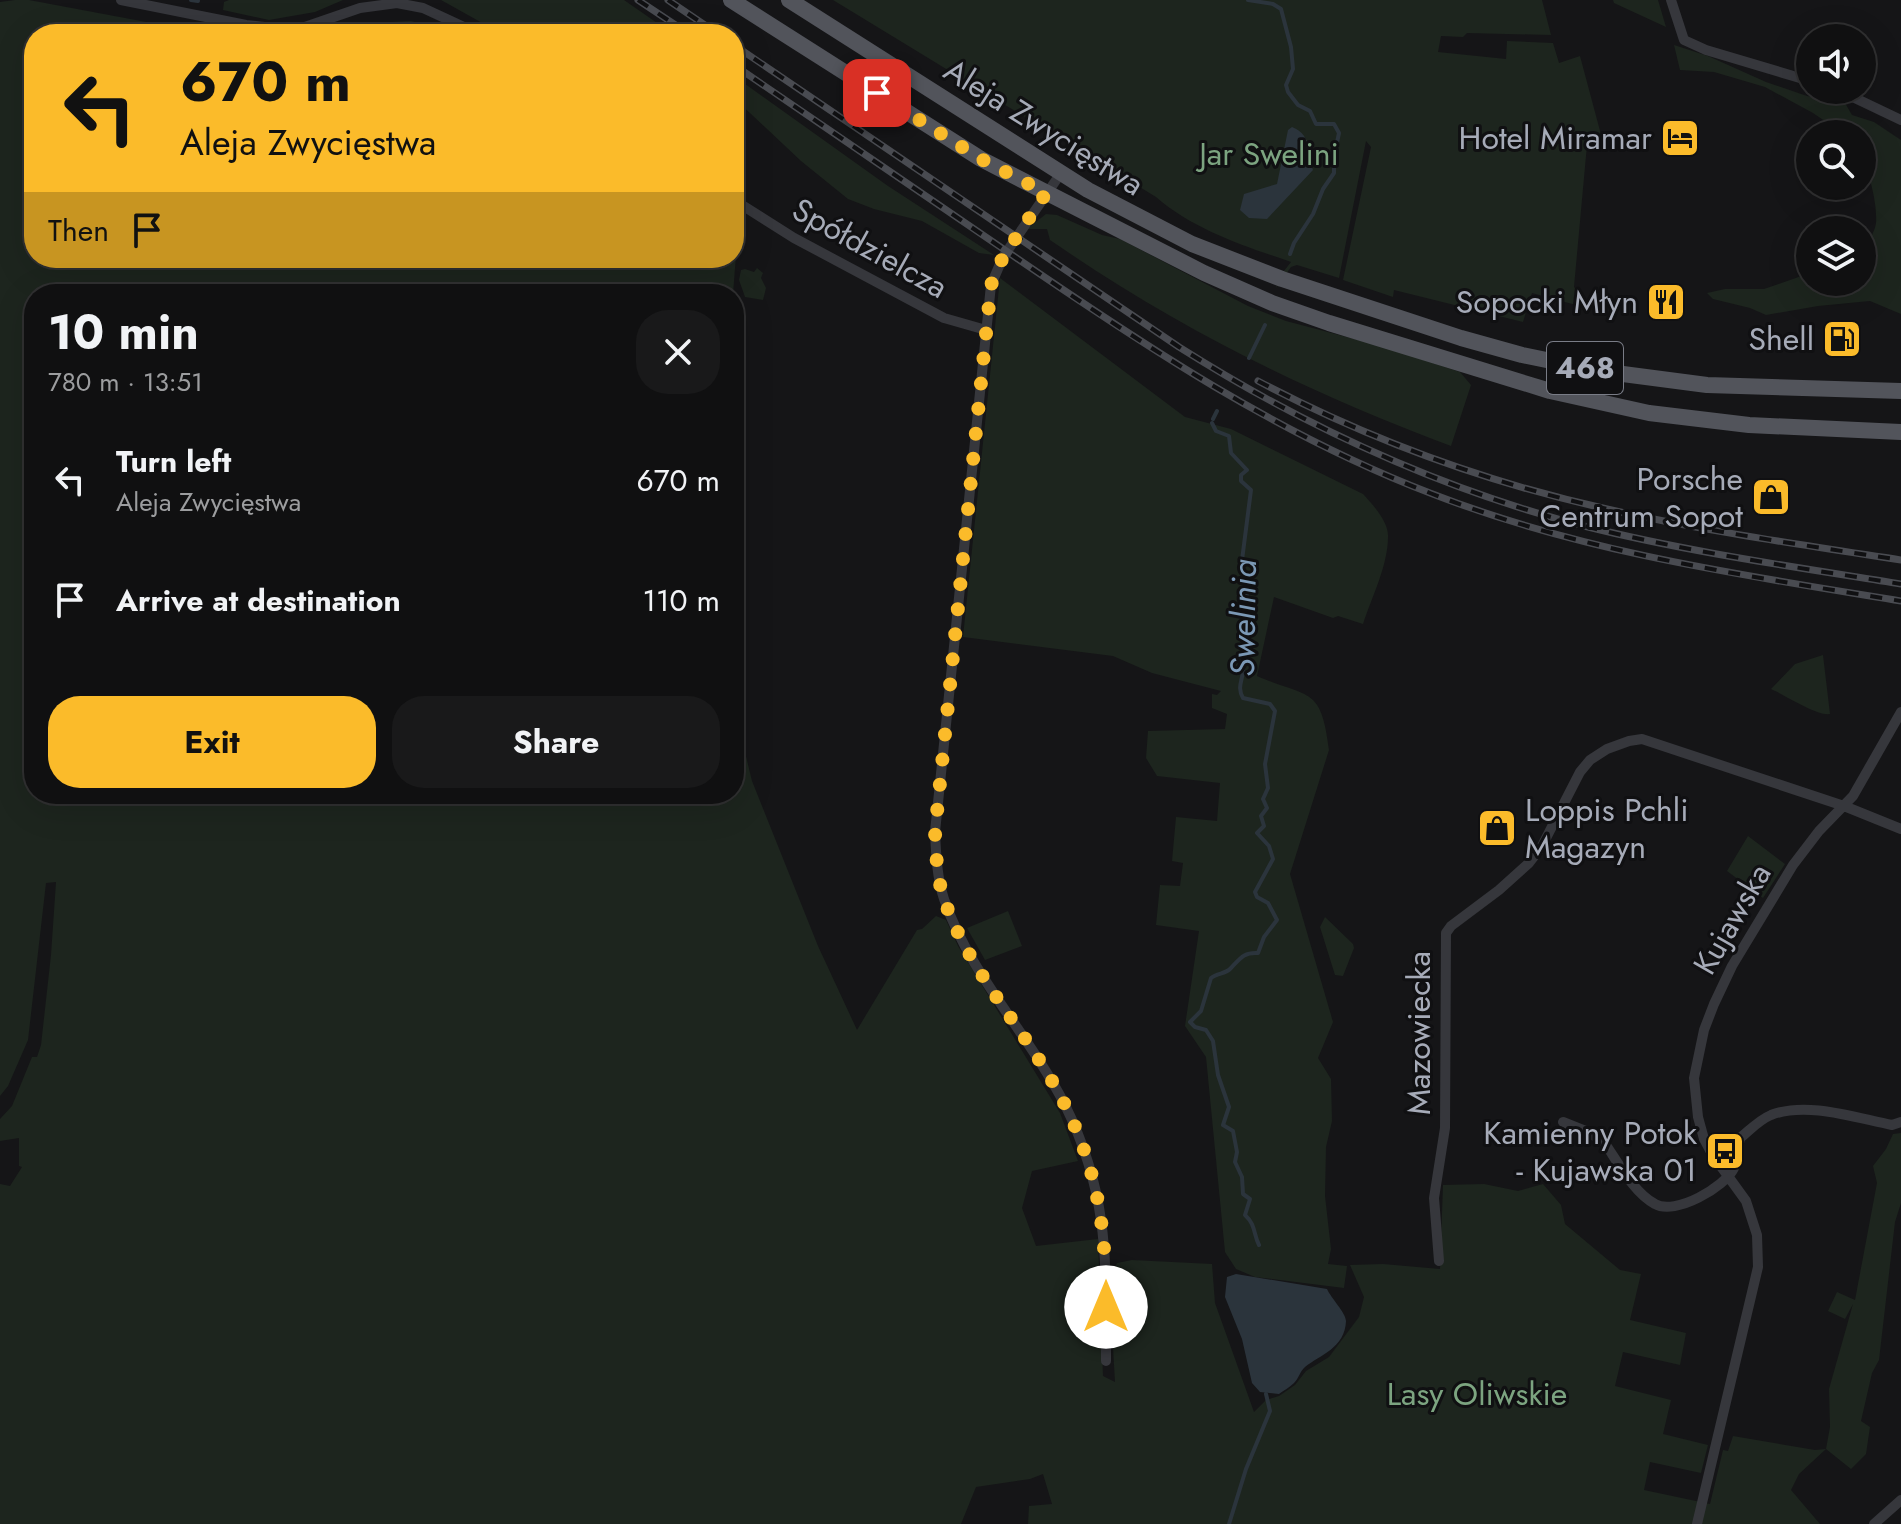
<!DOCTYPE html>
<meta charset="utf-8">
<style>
body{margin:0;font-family:Jost,sans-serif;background:#19191a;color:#f1f3f6;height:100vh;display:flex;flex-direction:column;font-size:30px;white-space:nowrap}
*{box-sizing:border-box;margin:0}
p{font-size:26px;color:#9c9d9f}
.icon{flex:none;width:44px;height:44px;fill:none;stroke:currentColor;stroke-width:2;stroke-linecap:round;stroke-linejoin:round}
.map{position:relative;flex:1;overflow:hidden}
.drawer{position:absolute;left:24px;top:284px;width:720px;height:520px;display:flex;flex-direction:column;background:#101011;border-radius:32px;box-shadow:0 8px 32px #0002,0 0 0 2px #303031}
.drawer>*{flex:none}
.top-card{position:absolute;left:24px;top:24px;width:720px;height:244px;border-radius:32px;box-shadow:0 8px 32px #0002,0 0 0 2px #303031;background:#fbbb2a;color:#111;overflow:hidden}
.controls{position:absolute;left:1796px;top:24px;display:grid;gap:16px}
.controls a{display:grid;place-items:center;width:80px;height:80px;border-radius:50%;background:#101011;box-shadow:0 8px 32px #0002,0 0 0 2px #303031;font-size:40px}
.pin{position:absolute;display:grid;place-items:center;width:68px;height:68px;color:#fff;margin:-34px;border-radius:16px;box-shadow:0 4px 12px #0006}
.me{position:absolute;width:88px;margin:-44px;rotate:0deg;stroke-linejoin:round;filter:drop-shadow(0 0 6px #0008)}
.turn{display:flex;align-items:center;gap:28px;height:168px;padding:0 24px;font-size:36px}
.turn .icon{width:104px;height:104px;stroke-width:2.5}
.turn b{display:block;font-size:56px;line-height:68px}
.then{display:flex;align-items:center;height:76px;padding:0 24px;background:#0003;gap:16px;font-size:30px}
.round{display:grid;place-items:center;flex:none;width:84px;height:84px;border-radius:32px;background:#19191a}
.headline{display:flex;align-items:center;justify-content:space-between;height:136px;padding:0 24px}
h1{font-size:48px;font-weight:700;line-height:60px}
.action{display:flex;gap:16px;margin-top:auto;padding:16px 24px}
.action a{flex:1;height:92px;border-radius:32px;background:#fbbb2a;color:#111;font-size:32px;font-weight:700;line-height:92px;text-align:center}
.action a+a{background:#19191a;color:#f1f3f6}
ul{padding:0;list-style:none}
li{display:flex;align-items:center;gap:24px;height:120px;padding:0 24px}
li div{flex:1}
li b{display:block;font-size:30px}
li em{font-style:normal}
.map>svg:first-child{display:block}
.green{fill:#1d251e}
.water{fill:#2b343c}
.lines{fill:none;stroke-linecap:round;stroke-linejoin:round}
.stream{stroke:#2b343c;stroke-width:4}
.minor{stroke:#36373c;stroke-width:10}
.primary{stroke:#52545b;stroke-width:16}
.rail-casing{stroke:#494b51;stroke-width:7}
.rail{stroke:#101012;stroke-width:4;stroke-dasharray:12;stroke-linecap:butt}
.route{stroke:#fbbb2a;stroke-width:14;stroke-dasharray:0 25.2}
.labels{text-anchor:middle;stroke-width:6;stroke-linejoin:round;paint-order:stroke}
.shield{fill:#101012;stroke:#797c86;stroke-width:2}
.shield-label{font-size:30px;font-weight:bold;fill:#a6abb8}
.street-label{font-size:32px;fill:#a6abb8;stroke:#101012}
.poi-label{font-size:32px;fill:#a6abb8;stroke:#101012;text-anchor:end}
.park-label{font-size:32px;fill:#7ca480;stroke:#101012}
.water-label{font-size:34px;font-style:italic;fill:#7b98b5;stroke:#101012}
</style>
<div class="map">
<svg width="1901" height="1524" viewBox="0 0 1901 1524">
<rect width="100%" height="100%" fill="#151517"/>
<path class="green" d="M15,0H29L173,27L193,34H34V258H734V214L739,217L733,294H34V794H734V707L752,781L818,946L857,1030L917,930L922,929L936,916L946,920L958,946L1060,1113L1078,1161L1032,1171L1022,1208L1036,1246L1098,1239L1103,1376L1115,1382L1109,1279L1117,1263L1132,1260L1212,1264L1215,1303L1254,1412L1266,1400L1279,1396L1295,1385L1306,1371L1329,1357L1359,1317L1364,1297L1350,1265L1383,1264L1440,1269L1443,1185L1484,1184L1518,1191L1543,1184L1561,1205L1565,1224L1620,1270L1641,1274L1630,1320L1686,1333L1680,1365L1623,1352L1615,1386L1671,1400L1663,1434L1708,1445L1701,1473L1650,1462L1644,1490L1710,1504L1723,1450L1728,1451L1733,1436L1815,1450L1826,1449L1830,1427L1829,1389L1853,1304L1845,1319L1828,1311L1837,1292L1855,1300L1877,1183L1873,1166L1886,1149L1893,1134L1901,1133V1203L1895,1222L1879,1360L1872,1373L1861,1421L1870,1427L1866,1454L1851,1469L1826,1449L1799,1474L1791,1490L1820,1524H1028L1029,1506L1052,1504L1043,1474L1030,1479L976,1487L961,1524H0V1184L10,1186L22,1167L19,1166V1138L0,1141V1119L12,1106L32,1057H37L41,1045L51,955L56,882L46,883L28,1040L8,1086L0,1096V2Z
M229,0H343L315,12L269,20L223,10L224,2Z
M441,0H624L673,34H502Z
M833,0H1542L1551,35L1467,33L1463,37L1441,36L1438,52L1506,59L1507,41L1553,43L1559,63L1580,56L1603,142L1587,145L1574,287L1578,293L1576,305L1532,293L1523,322L1394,290L1393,297L1343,280L1371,147L1366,141L1339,278L1297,265L1291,267L1276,288L1280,276L1291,262C1244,246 1194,230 1156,197Z
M1613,0H1658L1666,27L1614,3Z
M411,21L442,29L450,34H350L370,23Z
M1674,45L1708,56L1766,82L1807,96L1845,103L1852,115L1874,122L1901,140V314L1870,301L1818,306L1766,315L1750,308L1713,299L1707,293L1725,289H1764L1810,273V282H1862V249L1866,247C1869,240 1875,231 1876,223C1878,193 1862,164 1862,134H1844L1813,113L1765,87L1714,72L1680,70Z
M734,76L888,186L994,255L979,253L922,221L874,209L848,199L801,161L734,98Z
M1046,214L1057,215L1102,235L1120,239L1248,306L1286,321L1381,346L1460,372L1471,385L1451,446C1304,391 1179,329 1050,240L1047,229H1027Z
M757,268L763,273L761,278L766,288L763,300L745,297L739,280L741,270L745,269L754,272Z
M1000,278L1185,417L1231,429L1363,494C1373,505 1389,522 1388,537C1388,565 1372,597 1363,624L1338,616L1333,618L1274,597L1257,676C1309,699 1321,685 1329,750L1290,874L1333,1022L1318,1058L1331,1079L1332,1121L1326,1147L1325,1196L1331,1249L1328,1264L1347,1266L1344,1288L1255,1277L1236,1269L1225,1252L1206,1057L1185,1026L1199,931L1156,925L1160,885L1180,886L1183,863L1172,861L1176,817L1217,821L1220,783L1157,776L1146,758L1148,731L1225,729L1227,714L1212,708V694L1217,695L1221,691L1152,673L1113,656L963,637Z
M1823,655L1830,714C1817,716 1785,695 1771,689L1795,664Z
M1748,836L1785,864L1763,898L1727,871Z
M1008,911L1022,946L985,960L967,928Z
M1325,917L1353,944L1354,948L1343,976L1335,975L1320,927Z"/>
<path class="water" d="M1292,127C1314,136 1307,156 1313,170L1267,219L1249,218L1240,210L1244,194L1277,184L1288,130Z
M1236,1274L1327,1289C1331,1298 1346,1313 1346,1321C1345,1348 1320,1355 1305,1367C1300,1371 1299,1378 1294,1383C1290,1387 1283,1391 1279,1394L1260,1392L1252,1383L1242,1339L1225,1297L1227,1277Z"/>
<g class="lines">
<path class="stream" d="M191,0L198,1
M1248,0L1273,4L1281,9L1291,47L1293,69L1286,85L1288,92L1298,105L1310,111L1316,124H1334L1339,133L1334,157V173L1323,189L1313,214L1294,243L1290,254
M1249,358L1265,325
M1213,419L1217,411
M1212,423L1216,431L1229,436L1231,453L1247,470L1241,475V481L1251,490L1241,568L1247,578L1246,592L1249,603L1244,636L1247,645C1239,656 1244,659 1243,671C1242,682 1237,687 1243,698L1270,704L1275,711L1265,764L1268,788L1263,799L1267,808L1261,816L1264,826L1257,833L1269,846L1273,859L1255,892L1257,897L1268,903L1277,920L1264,937L1258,953C1243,952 1240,959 1230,969C1225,974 1217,973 1211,978L1201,1011L1190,1022L1195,1027L1206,1030L1213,1041L1218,1075L1229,1107L1223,1125L1233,1131L1237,1152L1235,1162L1242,1177L1243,1194L1250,1199L1245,1215C1256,1225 1253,1233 1259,1245
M1229,1524L1246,1469L1270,1411L1266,1394"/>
<path class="minor" d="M121,0L246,25L282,29H299L360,8L397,3L423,8L479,34
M1671,0L1684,40L1706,50L1810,81
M1838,90L1901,120
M1061,173L1003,257L991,285L935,832C936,854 937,878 944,899C970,975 1029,1034 1065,1105C1110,1196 1106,1264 1106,1361
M734,200L794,238L944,318L986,330
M1563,1122L1588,1132L1604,1142C1618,1162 1633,1192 1655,1204C1675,1216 1725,1187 1734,1168C1737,1159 1738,1147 1740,1138C1750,1130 1759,1120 1771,1115C1807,1101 1856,1118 1892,1125L1901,1122
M1439,1261L1434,1198L1445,1128L1446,933L1451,926L1499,890L1529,863L1542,846L1580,772L1590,760L1607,749L1629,741L1642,739L1844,806L1901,829
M1697,1524L1758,1267L1757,1235L1746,1201L1712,1154L1704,1139L1698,1117L1694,1078L1704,1030L1714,1004L1732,966L1793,865L1819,831L1853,796L1901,712
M1874,1524L1901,1500"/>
<path class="primary" d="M731,0L981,159L1204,273L1272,303L1329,323L1550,391L1649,413L1749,425L1901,432
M789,0L1088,190L1192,244L1282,279L1461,338L1522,355L1600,371L1707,385L1901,391"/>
<g class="rail-casing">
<path id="rail" d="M638,0L689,34
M668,0L718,34
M734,45L1179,347C1304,426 1440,489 1584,526C1688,552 1795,567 1901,584
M734,65C828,129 921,193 1015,257C1148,348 1279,435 1430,493C1581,552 1741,575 1901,601
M1258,381C1368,439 1485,482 1607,509C1704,531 1803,545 1901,560"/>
</g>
<use href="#rail" class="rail"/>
</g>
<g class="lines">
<path class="route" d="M877,93L981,159L1046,193L1003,257L991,285L935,832C936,854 937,878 944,899C970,975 1030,1034 1065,1105C1099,1174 1106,1231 1106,1307"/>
</g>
<defs>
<g id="hotel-square" transform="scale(2)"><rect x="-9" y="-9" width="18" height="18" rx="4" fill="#fbbb2a" stroke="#101012"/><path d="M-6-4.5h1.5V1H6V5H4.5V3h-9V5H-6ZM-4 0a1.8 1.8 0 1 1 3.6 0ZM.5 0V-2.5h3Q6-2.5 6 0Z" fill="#111"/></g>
<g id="restaurant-square" transform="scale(2)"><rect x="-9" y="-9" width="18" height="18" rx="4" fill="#fbbb2a" stroke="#101012"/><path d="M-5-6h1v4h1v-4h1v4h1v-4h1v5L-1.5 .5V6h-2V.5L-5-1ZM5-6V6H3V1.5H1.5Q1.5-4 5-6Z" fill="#111"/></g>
<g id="fuel-square" transform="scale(2)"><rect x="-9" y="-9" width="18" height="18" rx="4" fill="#fbbb2a" stroke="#101012"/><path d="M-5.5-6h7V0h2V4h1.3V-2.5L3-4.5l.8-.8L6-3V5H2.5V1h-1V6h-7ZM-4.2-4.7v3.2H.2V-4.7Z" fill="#111"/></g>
<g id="shop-square" transform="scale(2)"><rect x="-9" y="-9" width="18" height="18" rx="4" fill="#fbbb2a" stroke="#101012"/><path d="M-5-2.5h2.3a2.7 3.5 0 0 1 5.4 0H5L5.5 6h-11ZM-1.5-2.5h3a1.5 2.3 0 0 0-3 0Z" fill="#111"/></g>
<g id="bus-square" transform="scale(2)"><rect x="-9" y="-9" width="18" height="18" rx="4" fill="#fbbb2a" stroke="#101012"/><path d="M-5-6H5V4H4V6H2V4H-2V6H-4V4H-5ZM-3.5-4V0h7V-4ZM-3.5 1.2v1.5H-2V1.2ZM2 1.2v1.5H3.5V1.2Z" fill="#111"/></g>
</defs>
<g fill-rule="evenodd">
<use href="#hotel-square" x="1680" y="138"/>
<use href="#restaurant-square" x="1666" y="302"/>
<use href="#fuel-square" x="1842" y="339"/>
<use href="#shop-square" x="1771" y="497"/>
<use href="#shop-square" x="1497" y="828"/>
<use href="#bus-square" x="1725" y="1151"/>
</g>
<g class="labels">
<rect class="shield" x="1547" y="342" width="76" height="52" rx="6"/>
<g class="shield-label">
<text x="1585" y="378">468</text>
</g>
<g class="street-label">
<text transform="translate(1044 127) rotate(32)" y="11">Aleja Zwycięstwa</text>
<text transform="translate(870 248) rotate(29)" y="11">Spółdzielcza</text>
<text transform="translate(1732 919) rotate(-60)" y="11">Kujawska</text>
<text transform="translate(1419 1033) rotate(-90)" y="11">Mazowiecka</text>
</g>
<g class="poi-label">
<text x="1652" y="149">Hotel Miramar</text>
<text x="1638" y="313">Sopocki Młyn</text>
<text x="1814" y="350">Shell</text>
<text x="1743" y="490">Porsche<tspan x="1743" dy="37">Centrum Sopot</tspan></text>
<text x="1525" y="821" text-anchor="start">Loppis Pchli<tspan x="1525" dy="37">Magazyn</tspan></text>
<text x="1697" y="1144">Kamienny Potok<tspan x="1697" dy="37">- Kujawska 01</tspan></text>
</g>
<g class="park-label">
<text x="1269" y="165">Jar Swelini</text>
<text x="1477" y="1405">Lasy Oliwskie</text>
</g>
<g class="water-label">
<text transform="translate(1243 618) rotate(-89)" y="12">Swelinia</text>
</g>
</g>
</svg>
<div class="controls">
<a><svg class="icon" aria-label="sound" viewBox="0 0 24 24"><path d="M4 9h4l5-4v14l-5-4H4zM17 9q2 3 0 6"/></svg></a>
<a><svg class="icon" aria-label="search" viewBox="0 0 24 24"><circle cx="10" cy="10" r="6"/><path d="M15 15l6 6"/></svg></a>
<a><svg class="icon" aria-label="layers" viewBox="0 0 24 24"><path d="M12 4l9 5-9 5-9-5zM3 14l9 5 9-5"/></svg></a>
</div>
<div class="pin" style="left:877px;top:93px;background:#d93025"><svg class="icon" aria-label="arrive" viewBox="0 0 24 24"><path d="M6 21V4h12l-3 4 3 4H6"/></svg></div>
<svg class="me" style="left:1106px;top:1307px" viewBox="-20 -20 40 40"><circle r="19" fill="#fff"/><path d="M0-13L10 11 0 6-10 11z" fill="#fbbb2a"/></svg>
<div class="top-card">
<div class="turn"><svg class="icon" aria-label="left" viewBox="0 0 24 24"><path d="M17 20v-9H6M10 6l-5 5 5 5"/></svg><div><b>670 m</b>Aleja Zwycięstwa</div></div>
<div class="then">Then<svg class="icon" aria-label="arrive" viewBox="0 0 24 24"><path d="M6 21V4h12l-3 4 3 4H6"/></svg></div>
</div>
<section class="drawer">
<div class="headline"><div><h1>10 min</h1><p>780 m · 13:51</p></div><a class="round"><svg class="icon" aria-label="close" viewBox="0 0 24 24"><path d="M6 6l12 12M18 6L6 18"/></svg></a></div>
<ul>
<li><svg class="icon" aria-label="left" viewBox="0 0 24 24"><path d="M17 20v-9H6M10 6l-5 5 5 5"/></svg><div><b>Turn left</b><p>Aleja Zwycięstwa</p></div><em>670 m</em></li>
<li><svg class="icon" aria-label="arrive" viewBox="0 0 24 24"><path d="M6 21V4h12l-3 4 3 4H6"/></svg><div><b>Arrive at destination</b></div><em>110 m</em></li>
</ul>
<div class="action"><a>Exit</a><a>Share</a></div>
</section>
</div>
